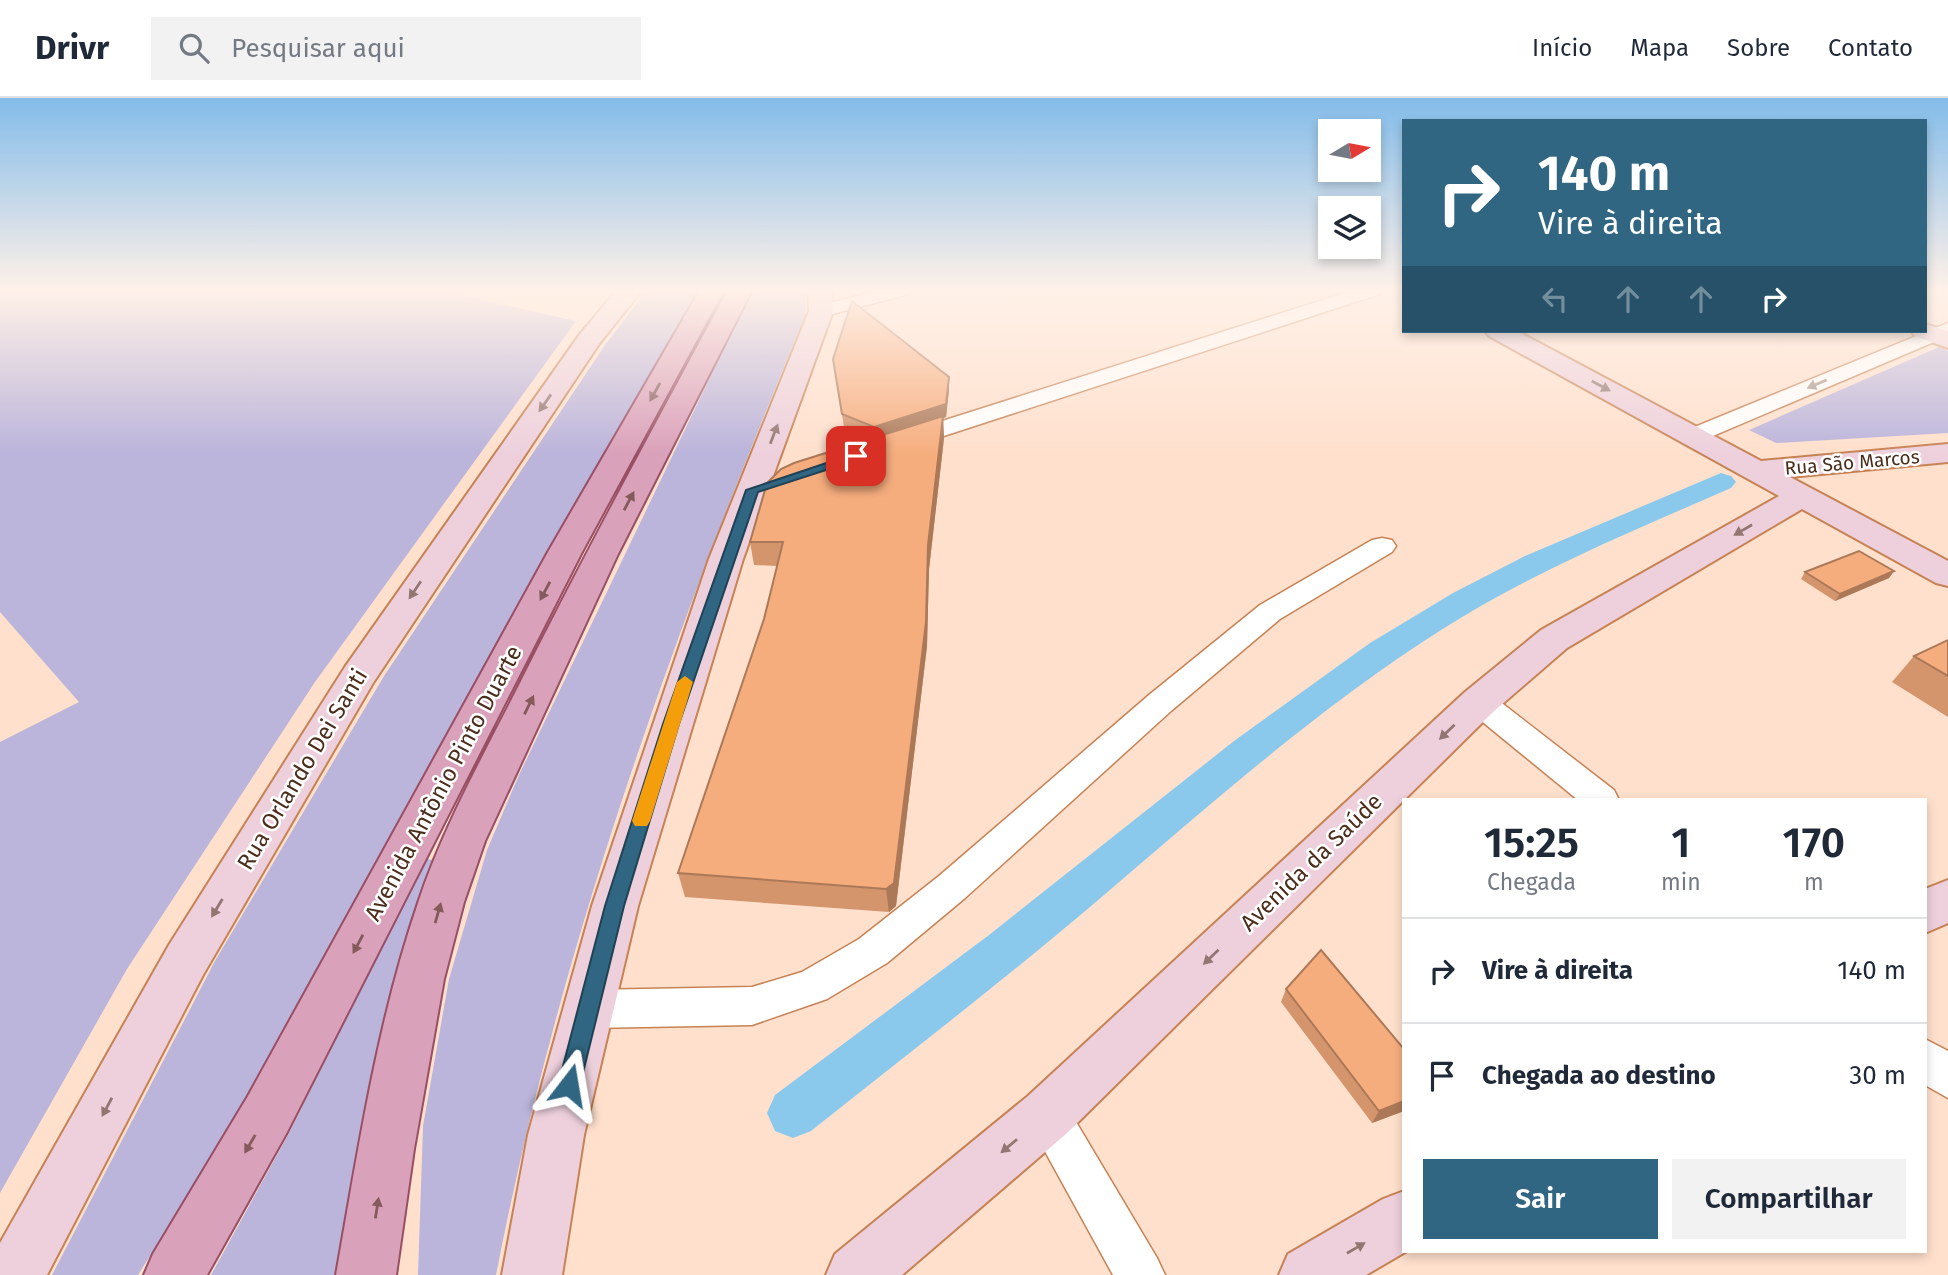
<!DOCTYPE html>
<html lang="pt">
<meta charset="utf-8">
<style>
body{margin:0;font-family:"Fira Sans",sans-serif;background:#f2f2f3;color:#1f2937;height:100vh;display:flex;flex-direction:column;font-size:26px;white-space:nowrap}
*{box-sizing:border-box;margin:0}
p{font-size:23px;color:#747a83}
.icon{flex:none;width:38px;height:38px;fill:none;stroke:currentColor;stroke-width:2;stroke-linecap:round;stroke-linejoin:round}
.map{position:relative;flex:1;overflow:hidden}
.drawer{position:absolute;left:1402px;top:700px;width:525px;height:455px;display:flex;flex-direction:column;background:#fff;border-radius:0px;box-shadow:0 4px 10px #0003}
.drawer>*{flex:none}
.guide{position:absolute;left:1402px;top:21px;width:525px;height:214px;border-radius:0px;box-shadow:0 4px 10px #0003;background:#316682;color:#fff;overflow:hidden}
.needle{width:46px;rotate:80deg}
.controls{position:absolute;left:1318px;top:21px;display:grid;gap:14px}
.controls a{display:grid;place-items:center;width:63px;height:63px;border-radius:0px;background:#fff;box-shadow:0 4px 10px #0003;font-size:35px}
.pin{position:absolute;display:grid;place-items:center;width:60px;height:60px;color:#fff;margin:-30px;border-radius:14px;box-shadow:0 4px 10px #0006}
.me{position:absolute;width:77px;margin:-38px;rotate:14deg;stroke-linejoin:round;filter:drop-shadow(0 0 5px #0008)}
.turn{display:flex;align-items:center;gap:24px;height:147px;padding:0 21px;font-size:32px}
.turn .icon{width:91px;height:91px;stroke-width:2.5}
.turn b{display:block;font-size:49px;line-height:60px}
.lanes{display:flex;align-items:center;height:66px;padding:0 21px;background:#0003;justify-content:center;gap:35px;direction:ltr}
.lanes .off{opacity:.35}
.eta{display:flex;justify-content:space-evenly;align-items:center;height:119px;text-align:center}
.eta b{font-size:42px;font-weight:600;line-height:49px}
.primary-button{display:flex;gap:14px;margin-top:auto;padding:14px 21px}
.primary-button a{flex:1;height:80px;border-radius:0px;background:#316682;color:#fff;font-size:28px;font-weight:600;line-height:80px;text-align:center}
.primary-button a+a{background:#f2f2f3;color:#1f2937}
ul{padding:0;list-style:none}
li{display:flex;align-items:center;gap:21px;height:105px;padding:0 21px;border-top:2px solid #e0e1e3}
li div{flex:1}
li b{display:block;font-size:26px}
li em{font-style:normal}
header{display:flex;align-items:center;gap:42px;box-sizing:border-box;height:98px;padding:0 35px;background:#fff;border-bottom:2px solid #e0e1e3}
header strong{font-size:33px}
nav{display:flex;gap:38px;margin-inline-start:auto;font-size:24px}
.search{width:490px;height:63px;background:#f2f2f3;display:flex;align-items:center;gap:18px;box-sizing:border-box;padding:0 24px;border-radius:0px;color:#747a83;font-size:26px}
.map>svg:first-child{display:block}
.green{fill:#bbb4db}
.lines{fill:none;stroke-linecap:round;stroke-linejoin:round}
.canal{fill:#8bc9ec;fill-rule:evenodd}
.minor-casing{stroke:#c78254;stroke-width:3}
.secondary-casing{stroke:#c78254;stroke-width:4}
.primary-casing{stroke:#984f64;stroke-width:4}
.minor{fill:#fff;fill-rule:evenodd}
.secondary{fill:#edd0dc;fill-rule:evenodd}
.primary{fill:#daa1ba;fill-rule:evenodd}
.wall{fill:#d4956c}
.shaded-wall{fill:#ac7958}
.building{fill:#f6ad7e;stroke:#ac7958;stroke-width:2}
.oneway{fill:#a4968c}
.oneway2{fill:#937671}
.oneway3{fill:#845b5a}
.route{fill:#316682;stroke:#204254;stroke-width:2}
.slow{fill:#f59e0b}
.labels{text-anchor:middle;stroke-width:5;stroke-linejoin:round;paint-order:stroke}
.far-street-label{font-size:19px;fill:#4a2d1a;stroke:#fff}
.street-label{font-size:23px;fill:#4a2d1a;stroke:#fff}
</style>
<header>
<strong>Drivr</strong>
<div class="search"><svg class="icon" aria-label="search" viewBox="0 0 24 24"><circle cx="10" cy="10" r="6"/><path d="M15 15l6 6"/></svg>Pesquisar aqui</div>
<nav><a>Início</a><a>Mapa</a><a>Sobre</a><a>Contato</a></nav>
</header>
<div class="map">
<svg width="1948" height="1177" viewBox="0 0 1948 1177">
<rect width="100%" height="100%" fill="#ffe0cd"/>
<path class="green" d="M0,192H437L576,223L315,584L127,871L0,1095V644L79,604L0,514Z
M647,192H701L337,836L236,1020L138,1177H52L215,863L384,578L605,247Z
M752,192H806L805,218C676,528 560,846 496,1177H418L423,1028L449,881L487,752L519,677Z
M1939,249L1948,253V335L1776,345L1749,332Z
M426,761L433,762L388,914L336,1177H211L288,1037Z"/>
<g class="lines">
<path class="canal" d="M1721,375L1731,378L1736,384L1731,390C1633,433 1532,474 1441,532C1315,612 1204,712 1090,809C999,886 904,959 811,1033L793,1040L775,1033L767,1015L775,997L989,837L1234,643L1370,545L1453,495L1525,458Z"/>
<g class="minor-casing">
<path id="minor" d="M880,192H912L909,196L821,219L814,217L811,213L814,209Z
M1354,192H1383L1380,196L913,348L904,350L895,348L892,343L895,338Z
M1948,225V238L1701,343L1693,345L1685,343L1681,338L1685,333Z
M1382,440L1392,442L1396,448L1392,454L1280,521L1171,613L965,800L887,865L827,901L752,927L589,930L574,924L568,911L574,898L589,892L752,889L802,874L859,841L939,778L1149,597L1260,507L1372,442Z
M1479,593L1490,596L1614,692L1619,702H1578L1468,612L1463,604L1468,596Z
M1925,941L1948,953V1000L1925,987Z
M1047,995L1063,1002L1157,1160L1165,1177H1113L1025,1017L1031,1002Z"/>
</g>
<g class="secondary-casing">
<path id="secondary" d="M617,192H642L599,246L373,585L203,877L47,1177H0V1145L169,847L345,569L580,236Z
M808,192H832L833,213L743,461L638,808L584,1037L562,1177H502L528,1037L592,808L709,461L809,213Z
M1925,226L1948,233V250L1915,238L1911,233H1925Z
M1485,233H1517L1761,363L1948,346V364L1790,379L1948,463V488L1936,485L1802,411L1567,550L1493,614L1066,1036L902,1177H826L835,1156L1028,998L1465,594L1541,532L1779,398L1489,238Z
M1948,782V825L1925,835V791Z
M1404,1093V1153H1407L1366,1177H1279L1288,1156L1383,1101Z"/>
</g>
<g class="primary-casing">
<path id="primary" d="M700,192H724L582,454L286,1036L207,1177H144L153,1156L248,998L548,454Z
M728,192H752L618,456L485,743L464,804L444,881L414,1051L396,1177H336C358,1053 377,925 418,805C442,732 480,664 515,595C583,459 655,326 728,192Z"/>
</g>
<use href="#minor" class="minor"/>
<use href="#secondary" class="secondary"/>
<use href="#primary" class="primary"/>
</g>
<path class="wall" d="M833,261L949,279V292L946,319L943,320L944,340L929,471L927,548L896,808L889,814L685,799L678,775L764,521L777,468L754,467L750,444L871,341L844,329Z
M1894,473L1889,480L1835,503L1801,481L1805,474Z
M1948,542V619L1892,584L1914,558Z
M1286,891L1404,951V1013L1372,1025L1281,904Z"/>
<path class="shaded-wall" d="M949,279V292L946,319L943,320L944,340L929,471L927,548L896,808L889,814L886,791L874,329Z
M1894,473L1889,480L1835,503L1840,496Z
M1404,1003V1013L1372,1025L1379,1013Z"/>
<path class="building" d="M852,203L949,279L946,306L874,329L842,316L833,261Z
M943,318L928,447L926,524L894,785L886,791L678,775L764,521L783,444H750L767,385L781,371L794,365Z
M1859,453L1894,473L1840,496L1805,474Z
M1948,542V578L1914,558Z
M1321,852L1404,951V1003L1379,1013L1286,891Z"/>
<defs><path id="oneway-solid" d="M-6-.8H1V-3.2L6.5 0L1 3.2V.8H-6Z" transform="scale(1.75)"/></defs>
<use class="oneway" href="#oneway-solid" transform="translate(1817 286) rotate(157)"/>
<g class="oneway2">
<use href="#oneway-solid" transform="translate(1601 288) rotate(28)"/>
<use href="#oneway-solid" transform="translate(545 305) rotate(125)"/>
<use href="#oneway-solid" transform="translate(774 336) rotate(-69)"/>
<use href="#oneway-solid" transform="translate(1743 432) rotate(150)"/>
<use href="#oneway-solid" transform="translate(415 492) rotate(124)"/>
<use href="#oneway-solid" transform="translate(1447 634) rotate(136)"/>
<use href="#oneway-solid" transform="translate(217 810) rotate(121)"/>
<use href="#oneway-solid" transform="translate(1211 859) rotate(136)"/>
<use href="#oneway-solid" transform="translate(107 1009) rotate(118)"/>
<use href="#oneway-solid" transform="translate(1009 1048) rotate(140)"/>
<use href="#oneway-solid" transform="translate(1356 1150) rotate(-30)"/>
</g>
<g class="oneway3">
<use href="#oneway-solid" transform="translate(655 294) rotate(119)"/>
<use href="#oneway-solid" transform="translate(629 403) rotate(-62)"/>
<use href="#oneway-solid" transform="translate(545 493) rotate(118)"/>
<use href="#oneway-solid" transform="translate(529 607) rotate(-64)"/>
<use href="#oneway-solid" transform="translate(438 815) rotate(-74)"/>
<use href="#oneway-solid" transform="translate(358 846) rotate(118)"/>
<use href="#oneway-solid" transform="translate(250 1046) rotate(120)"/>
<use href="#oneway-solid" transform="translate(377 1110) rotate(-81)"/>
</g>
<linearGradient id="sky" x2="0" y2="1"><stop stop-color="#83bcea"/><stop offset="0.54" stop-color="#fff1e8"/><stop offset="1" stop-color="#fff1e8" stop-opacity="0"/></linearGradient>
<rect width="1948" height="357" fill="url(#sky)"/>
<path class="route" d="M856,355L860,356V361L758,394L679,626L624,808L580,987L577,994L569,997L562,994L558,987L605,808L663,626L746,392Z"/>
<path class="slow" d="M685,578L693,584L650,723L647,728H635L632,723L677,584Z"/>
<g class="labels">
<g class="far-street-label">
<text transform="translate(1852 364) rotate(-5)" y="7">Rua São Marcos</text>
</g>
<g class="street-label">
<text transform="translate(302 671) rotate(-59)" y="8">Rua Orlando Dei Santi</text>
<text transform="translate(443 685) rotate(-62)" y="8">Avenida Antônio Pinto Duarte</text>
<text transform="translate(1311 764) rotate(-44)" y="8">Avenida da Saúde</text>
</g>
</g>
</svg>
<div class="controls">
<a><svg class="needle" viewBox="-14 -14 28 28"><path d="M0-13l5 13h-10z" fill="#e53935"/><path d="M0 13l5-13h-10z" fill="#747a83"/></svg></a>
<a><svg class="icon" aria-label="layers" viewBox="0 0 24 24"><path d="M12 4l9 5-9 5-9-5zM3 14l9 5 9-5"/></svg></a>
</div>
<div class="pin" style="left:856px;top:358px;background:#d93025"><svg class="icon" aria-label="arrive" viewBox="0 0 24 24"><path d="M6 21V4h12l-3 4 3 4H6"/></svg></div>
<svg class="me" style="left:569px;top:987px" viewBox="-20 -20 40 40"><path d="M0-17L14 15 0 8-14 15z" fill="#316682" stroke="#fff" stroke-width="4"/></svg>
<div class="guide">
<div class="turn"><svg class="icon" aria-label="right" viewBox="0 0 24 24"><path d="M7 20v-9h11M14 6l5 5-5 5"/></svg><div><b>140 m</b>Vire à direita</div></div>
<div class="lanes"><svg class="icon off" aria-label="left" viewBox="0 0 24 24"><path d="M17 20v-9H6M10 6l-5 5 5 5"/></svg><svg class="icon off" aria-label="ahead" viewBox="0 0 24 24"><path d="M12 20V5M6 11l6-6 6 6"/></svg><svg class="icon off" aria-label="ahead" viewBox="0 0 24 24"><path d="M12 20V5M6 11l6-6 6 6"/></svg><svg class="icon" aria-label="right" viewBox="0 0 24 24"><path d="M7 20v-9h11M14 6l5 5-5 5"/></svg></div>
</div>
<section class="drawer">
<div class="eta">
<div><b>15:25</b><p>Chegada</p></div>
<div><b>1</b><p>min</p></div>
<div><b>170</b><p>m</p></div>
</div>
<ul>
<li><svg class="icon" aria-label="right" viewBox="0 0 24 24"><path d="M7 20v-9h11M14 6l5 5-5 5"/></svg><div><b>Vire à direita</b></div><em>140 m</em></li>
<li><svg class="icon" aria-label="arrive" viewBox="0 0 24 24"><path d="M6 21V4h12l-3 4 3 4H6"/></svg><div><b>Chegada ao destino</b></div><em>30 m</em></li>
</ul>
<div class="primary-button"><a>Sair</a><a>Compartilhar</a></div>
</section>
</div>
